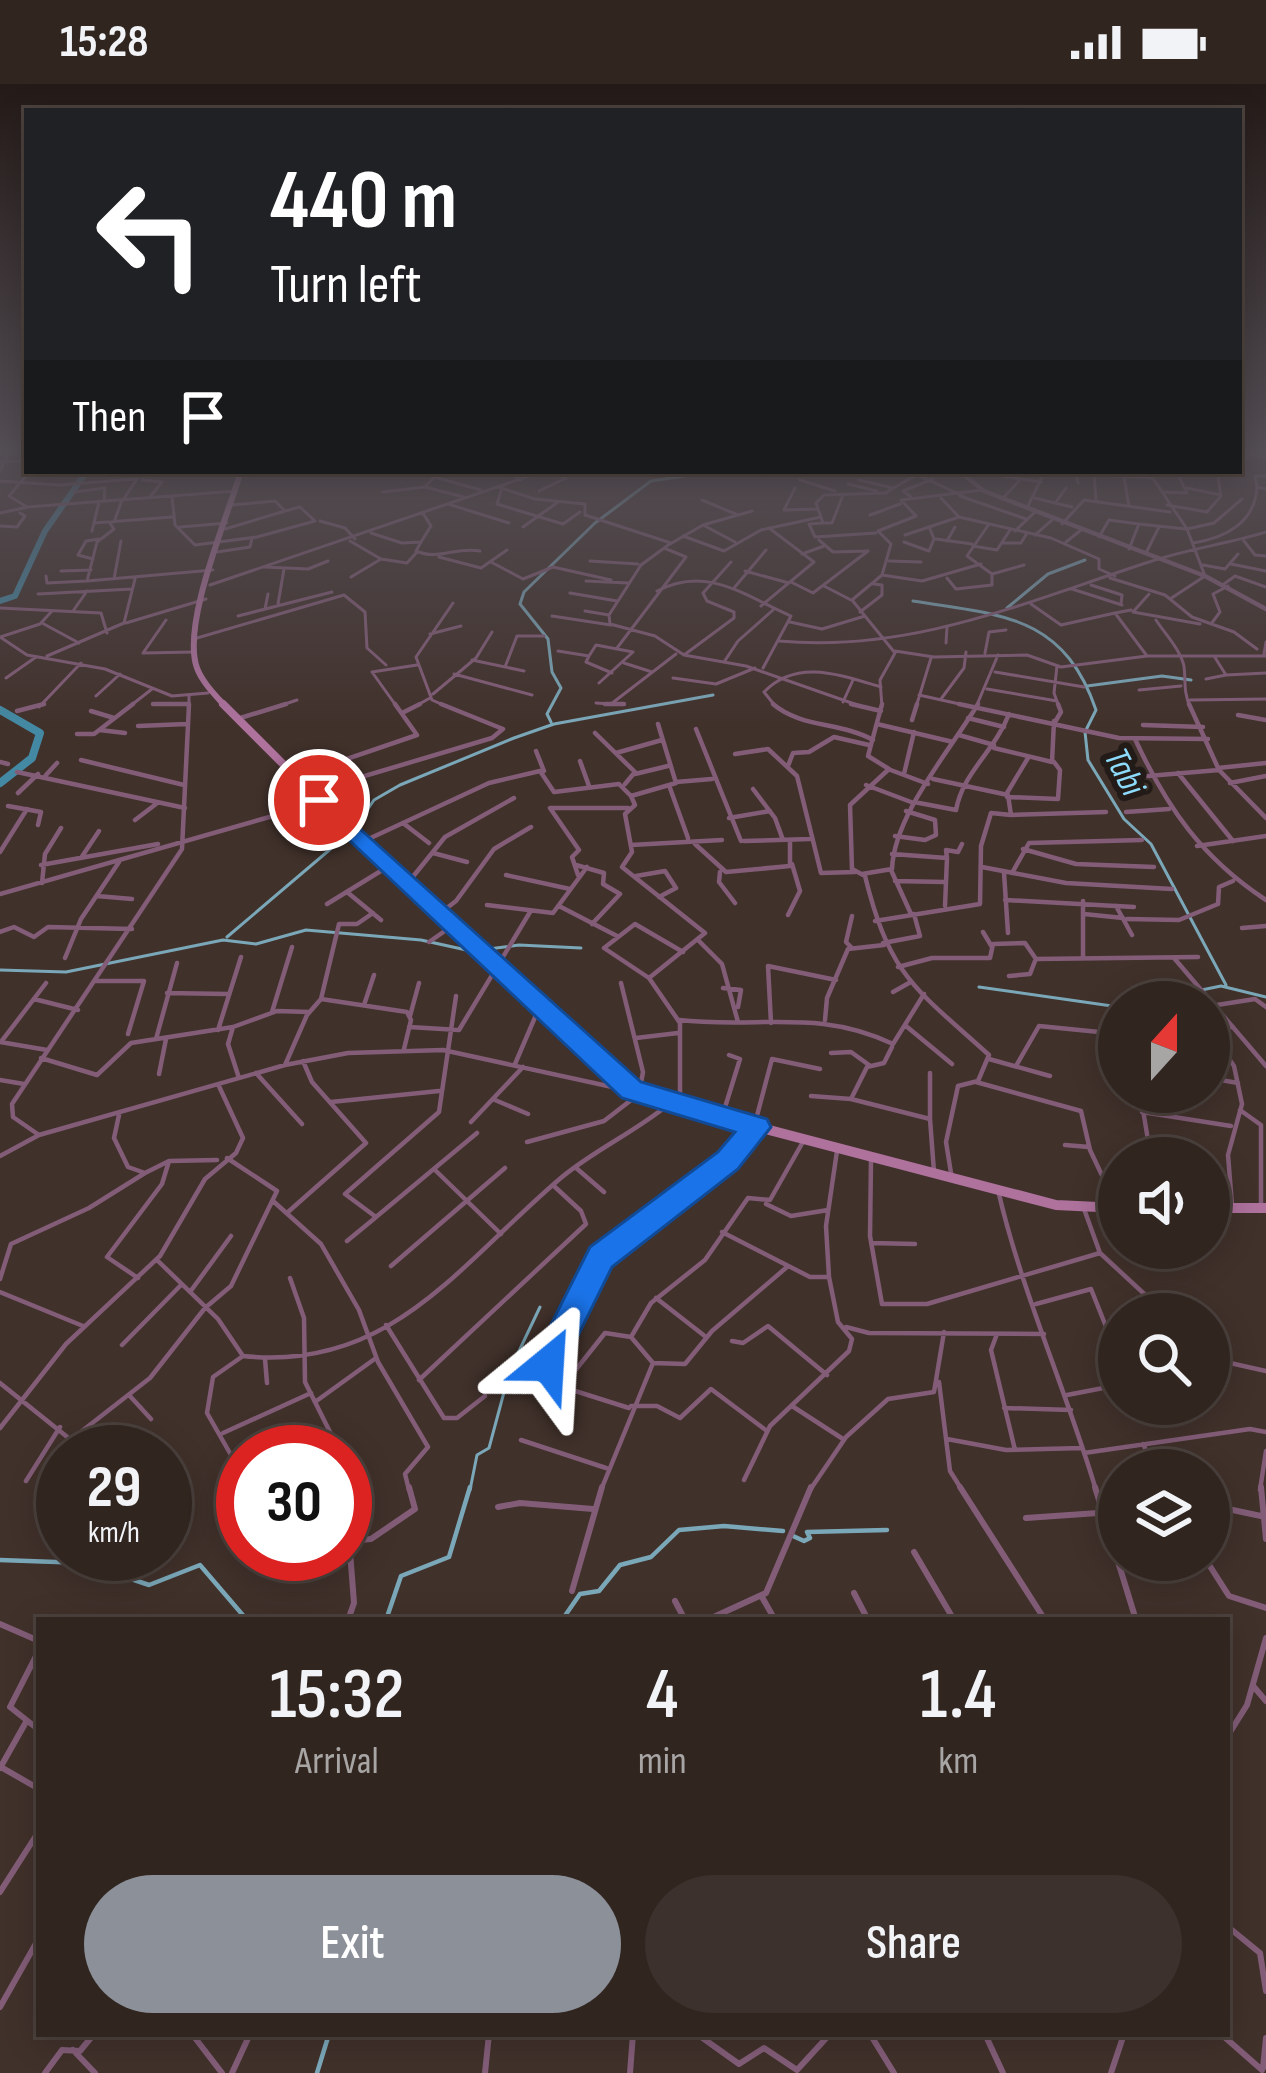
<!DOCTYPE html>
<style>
body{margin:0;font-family:"Sofia Sans Condensed",sans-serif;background:#3d312d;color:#f1f3f6;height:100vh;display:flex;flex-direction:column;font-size:45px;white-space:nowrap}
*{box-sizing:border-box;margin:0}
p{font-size:39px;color:#a8a5a5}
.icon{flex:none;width:66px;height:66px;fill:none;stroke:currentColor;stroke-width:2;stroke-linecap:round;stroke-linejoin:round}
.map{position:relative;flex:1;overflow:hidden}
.details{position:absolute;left:36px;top:1533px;width:1194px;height:420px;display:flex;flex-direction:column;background:#312520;border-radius:0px;box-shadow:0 6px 30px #0003,0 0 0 3px #4c423e}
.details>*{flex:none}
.top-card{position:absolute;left:24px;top:24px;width:1218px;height:366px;border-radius:0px;box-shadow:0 6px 30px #0003,0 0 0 3px #4c423e;background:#202124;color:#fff;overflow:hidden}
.needle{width:78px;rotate:21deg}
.controls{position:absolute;left:1098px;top:897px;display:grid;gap:24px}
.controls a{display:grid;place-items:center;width:132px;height:132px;border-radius:50%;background:#312520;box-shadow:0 6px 30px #0003,0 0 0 3px #4c423e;font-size:60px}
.speed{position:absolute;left:36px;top:1341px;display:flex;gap:24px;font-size:60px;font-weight:700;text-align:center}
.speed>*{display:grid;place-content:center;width:156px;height:156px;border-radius:50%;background:#312520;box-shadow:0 6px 30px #0003,0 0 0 3px #4c423e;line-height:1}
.speed small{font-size:30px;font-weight:400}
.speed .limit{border:18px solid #d22;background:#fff;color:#111}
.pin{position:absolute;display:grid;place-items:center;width:102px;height:102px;color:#fff;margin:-51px;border:6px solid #fff;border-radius:50%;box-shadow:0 3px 12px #0007}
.me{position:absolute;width:132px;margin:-66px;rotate:27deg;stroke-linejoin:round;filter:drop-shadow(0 0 9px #0008)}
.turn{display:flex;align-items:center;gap:42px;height:252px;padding:0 48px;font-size:54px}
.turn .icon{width:156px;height:156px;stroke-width:2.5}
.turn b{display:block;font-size:84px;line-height:102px}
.then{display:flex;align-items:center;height:114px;padding:0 48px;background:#0003;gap:24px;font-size:45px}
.eta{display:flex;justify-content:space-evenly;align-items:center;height:204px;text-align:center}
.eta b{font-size:72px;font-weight:600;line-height:84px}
.primary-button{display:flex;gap:24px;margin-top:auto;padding:24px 48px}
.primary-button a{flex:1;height:138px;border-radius:72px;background:#8c9099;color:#fff;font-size:48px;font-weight:600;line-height:138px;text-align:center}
.primary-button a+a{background:#3d312d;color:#f1f3f6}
.status{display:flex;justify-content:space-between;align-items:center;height:84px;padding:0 60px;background:#312520;direction:ltr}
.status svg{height:33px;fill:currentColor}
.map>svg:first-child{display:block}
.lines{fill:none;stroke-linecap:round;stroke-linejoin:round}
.stream-far1{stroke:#7ba8b9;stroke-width:3}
.stream{stroke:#7ba8b9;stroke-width:4.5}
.river-far1{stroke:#4489a3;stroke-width:6}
.river{stroke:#4489a3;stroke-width:8}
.minor-far2{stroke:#835d78;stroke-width:3}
.minor-far1{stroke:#835d78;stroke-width:4.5}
.minor{stroke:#835d78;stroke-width:6}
.tertiary{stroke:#835d78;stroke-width:4.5}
.secondary-far2{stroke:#ae729d;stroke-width:6}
.secondary-far1{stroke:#ae729d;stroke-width:8}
.secondary{stroke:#ae729d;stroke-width:10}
.route{fill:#1a73e8;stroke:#114b97;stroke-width:3}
.labels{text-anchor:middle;stroke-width:12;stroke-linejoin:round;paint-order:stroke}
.far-water-label{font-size:36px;font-style:italic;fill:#8ddbfa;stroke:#221b18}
</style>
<div class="status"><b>15:28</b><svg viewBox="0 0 49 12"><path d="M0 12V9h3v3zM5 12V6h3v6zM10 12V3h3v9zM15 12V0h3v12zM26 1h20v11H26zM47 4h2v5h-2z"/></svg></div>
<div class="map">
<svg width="1266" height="1989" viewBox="0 0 1266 1989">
<rect width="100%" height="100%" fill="#41312b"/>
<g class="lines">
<path class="stream-far1" d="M913,517C998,531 1063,529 1096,626L1085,648L1088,676L1124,735L1151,760L1226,901
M1007,524L1048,490L1085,476
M1087,602L1162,592L1191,596
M551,638L547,630L561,604L552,588L548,555L520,520L524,508L595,439L651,397L718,387
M354,745L374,716L400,701L514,654L554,640L713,611
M227,853L347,751
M481,866L519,861L581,864
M0,886L66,888L223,856L256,860L306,846L421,856L471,867
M979,903L1119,923
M1143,918L1221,902L1266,913
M470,1406L477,1371L489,1364L510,1286L540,1223"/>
<path class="stream" d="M793,1452L804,1457L810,1454L807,1448L887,1446
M0,1476L84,1479L149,1501L200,1481L247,1536
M386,1536L401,1492L449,1473L470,1403
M562,1536L580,1510L599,1507L620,1481L651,1473L679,1446L724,1442L783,1447
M317,1989L329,1950"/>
<path class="river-far1" d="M0,517L15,512L45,447L87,387"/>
<path class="river" d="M0,626L40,649L32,674L0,699"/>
<path class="minor-far2" d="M1249,371L1266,374
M1,378L27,377
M1239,378L1258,364
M0,387L11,364
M30,387L9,412L27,423L236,407
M72,387L99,390
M508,387L521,396
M909,387L963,412
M1075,387L1078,399
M1094,387L1096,417
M1148,387L1187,445L1205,492L1170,515
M989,390L1041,398
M1097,391L1153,394
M1266,392H1255L1257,403L1266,405
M434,393L481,406
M1124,393L1129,422
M142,396L162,398
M800,396L835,407
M859,396L893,404
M0,397L59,401L137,395L123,416
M848,400L877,407
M425,403L440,387
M498,403L535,415L585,420V431L671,459L641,481L609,531L610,540L655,552L684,571L746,582L863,623
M502,404L497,420L563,440L580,428
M795,404L784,426L818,425
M1187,404L1221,411
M539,407L566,394L548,387
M75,408L105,404L104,416
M383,408L425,403L464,413
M1163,408L1187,409L1176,387
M885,409L916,391
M172,412L175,441L195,461L257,453L315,437L300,423L285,427
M960,412L1026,435
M150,413L162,398
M911,413L903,407L933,395
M1034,414L1072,423
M1002,415L1019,397
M702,416L738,431
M1056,418L1066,404
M448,420L509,439
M1167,421L1207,428L1221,412L1218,392H1226V387
M1027,424L1045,387
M0,429L28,423
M870,431L900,420
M959,433L1051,454L1099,475V485L1115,492
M320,437L345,444L355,455
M109,438L114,445L97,458L87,497L213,486
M114,438L122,416
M94,439L172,433
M823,439H832L843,411
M989,440L967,472L992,490
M1062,440L1084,416L1170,428
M1139,440L1186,445
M703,441L735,458
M0,442L17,443L25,432L20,429
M180,443L227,439
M523,443L558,418
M225,445L285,427L275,417L231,421
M1187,445L1214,439L1242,415
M92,447L99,418
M1015,447L1034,429
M371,449L402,459L421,458L431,442L423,429
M876,449L815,453L809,440L823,439L816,419L824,411L887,409
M905,451L959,433L941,414
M1035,451L1052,436
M683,452L724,467L761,446L821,433
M1099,453L1109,436L1139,440L1129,465
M936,455L972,460
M819,456L833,468L868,467
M350,457L381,475L351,493
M947,457L955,443
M1244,457L1255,471L1266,472
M421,458L416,467C439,477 456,462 480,467
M904,458L929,467L934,455L930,445
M1066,458L1081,446
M1003,459H1021L1027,449
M1193,459C1225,454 1255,439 1257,403
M670,460L703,441L752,427
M973,462L997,466L1010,446
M217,468L250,463L252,454
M1146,469L1159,443
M802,470L824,462
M439,473L481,484L507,466
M93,475L78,471L86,457L99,455
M381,475L407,479L417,468
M590,477L638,480
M889,477L921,478
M491,478L523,495L553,483L611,496
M1231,480L1266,487
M1203,481L1225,485L1238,470
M265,483L308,485L328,477
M61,487L91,486
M745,487L789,499
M992,490L1024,481
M882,491L922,497L981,480
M46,492L47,499L87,497
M947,494L956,505L992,501V490
M1110,494L1165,511L1192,533L1234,548L1257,565
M114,495L121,457
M586,497L628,499
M791,498L813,509L868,467
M1224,500L1235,492L1266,503
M210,501L544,387
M1091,501L1122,511L1121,520
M824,502L851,516
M734,504L766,466
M1072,505L1122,521
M657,507C707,481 743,511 791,532L763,584
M570,509L617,517
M38,510L132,505
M1149,510L1133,528L1200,540
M278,520L284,485
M1031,520L1061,541L1115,529
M761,522L814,478L769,444
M0,524L101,529L107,549
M265,525L268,510
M1131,526L1115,529L1147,572
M73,527L87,507
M585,527L609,531
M860,528L882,511V501L874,500
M238,532L332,508
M552,532L611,541
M166,536L143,569L193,568
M1156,536C1165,550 1180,565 1184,582C1186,598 1183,606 1190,623
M790,538L822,545L865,532
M42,539L79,559
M126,539L206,515
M1211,540L1220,528L1213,510L1228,502
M430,550L461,542
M0,553L27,571L105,585L172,612L208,609
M0,553L40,540L52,527
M197,554L344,511L365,528L367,564L386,581
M779,557C912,569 1025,518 1149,478C1187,465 1227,460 1266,448
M946,559L947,543
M617,564L686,473L664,464
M558,567L589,572L596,561L633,568L599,599
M895,567L934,573L1027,571L1061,583L1147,572H1266
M985,569L989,548L1006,546
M1264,570L1266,558
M684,571L734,534V528L707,517L703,509L731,478
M47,572L124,539L135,495
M589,572L586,578L612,589
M1214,572L1226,591L1266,589
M472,576L524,587
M724,578L738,557L773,526
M624,579L652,588
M1057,582L1054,609L1059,623
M505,583L517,552H544
M995,588L1084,603
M454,590L532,611
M6,594L36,573
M673,594L716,600L755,584
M1206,595L1226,591
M987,605L1057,617
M1139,606L1181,602
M433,610L476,574L492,548
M919,611L973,623
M96,612L120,590
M941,615L964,584L966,568
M1190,616L1266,615
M843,618L853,596
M596,619L611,620
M153,620H188
M624,620H611L676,570
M39,623L81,579
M129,623L152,605
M189,623V612
M276,623L297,616
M397,623L372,588L417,581
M414,623L430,614
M448,623L432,616L416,573L453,519
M776,623L764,608C797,574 840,591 881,603
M882,623L880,596L895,569L852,516L882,491L891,460L878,447L916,432L901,416L982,406
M916,623L931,574
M976,623L998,571"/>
<path class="minor-far1" d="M153,620H188
M605,620H611
M612,620H624
M773,620C801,644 841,638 873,656
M851,620L881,627
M882,620L868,672L889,685L850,721L852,785L865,792C890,893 915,904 989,971L978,997L958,1002L946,1058L951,1089
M959,620L1119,654L1208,655
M1189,620L1219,686L1266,734
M17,627L44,620
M91,627L114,634
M404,628L420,620
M1238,631L1266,636
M968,634L1004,643
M237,635L286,620
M912,636L917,620
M1055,638L1061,628L1058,620
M877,640L953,658
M1143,641L1203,643
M138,642L186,640
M696,645L741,757
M100,646L125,649
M595,649L635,688L625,700
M77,650H94L133,620
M959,651L994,661
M1135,655C1167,724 1202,774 1266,816
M994,664L1052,678L1054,637
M536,667L544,687
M616,669L662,656
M735,670L768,665L797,692L821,789L855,788
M81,676L184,701
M580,677L589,702
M0,678L8,680
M788,682L793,669L809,668L834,653L869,661
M1218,684L1266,679
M888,685L928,700
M17,688L185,724
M1178,689L1233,757
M635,690L668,682
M904,690L914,648
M46,691L57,679
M297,692L417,651L395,620
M1148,692L1219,686
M676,698L712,695
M1230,699L1266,692
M866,701L911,718
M670,704L688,754
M753,705L775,734L783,756
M311,708L492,654L503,645L441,620
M18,709L38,690
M1007,709L1028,674
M631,712L635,721L625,730L632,768L622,783L705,849L649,894L680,939V1022
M631,712L676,699L658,640
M1007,713L1058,715L1060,686L1054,678
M914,718L956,726C963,688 995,667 1009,630
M8,722L41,728L38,741
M1126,728L1169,725
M1011,731L1106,728
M729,734L770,727
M135,736L156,720
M403,739L429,759
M895,752L925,756L936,751L935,736L906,727
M744,757L810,755
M362,758L489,699L540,687L554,708L619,700L631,712
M695,760L726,788L790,782V756
M631,761L722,756
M1197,762L1266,752
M1023,765L1076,780L1154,783
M0,768L27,725
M433,769L467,778
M892,770L947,774L946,766L958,768L962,760
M81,774L99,747
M41,781L158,760
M576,781L604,789L603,800L620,810L592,840
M982,783L1066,799L1172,805
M891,786L911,830
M720,788L719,798L735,819
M1004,789L1008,849
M1012,789L1029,759L1142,756
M862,790L892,785C894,731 949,668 978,620
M506,791L570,805
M578,791L572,773L579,766L550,724H628
M636,792L665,787L676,804L659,813
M895,797L944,798
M42,799L45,770L61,744
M407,800L445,753L514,714
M347,808L381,836
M0,810L322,718
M97,812L132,815
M1005,816L1134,823
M1083,817V872
M327,820L384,785
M487,821L553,829L587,783
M559,822L617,852
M945,822L947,774
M1116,822L1132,851
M439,830L456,817L494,765L531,743
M1084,830L1123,834
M788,831L800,807L792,780
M1127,835L1179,836L1218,820L1219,803L1233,797
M875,837L980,820L981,762L991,729L1011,731L1008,711L933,695
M1242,844L1266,842
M0,848L14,843L34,853L48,843L132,845
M983,848L992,863
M699,857L722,880L738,938
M429,858L452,842
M883,859L920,852L914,830
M851,863L846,858L852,832
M65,874L81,835L119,778
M1174,874L1266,982
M898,883L932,874H990L993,860L1025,859L1036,875L1198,873
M1009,892L1030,890L1035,877
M649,894L604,864L635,840L683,868
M96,897H144L128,950
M723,904L741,906L738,923
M893,908L909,899
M167,909L227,910
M456,912L439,1028L345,1110L376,1133L477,1049
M34,915L78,926
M321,915L407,928L411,936L404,965
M364,921L374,891
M1217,921L1255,915L1266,923
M272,928L292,863
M410,932L419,899
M679,936C759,945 818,924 893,960L924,910
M825,936L827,914L848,865L884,861
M771,939L768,882L836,896
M906,942L952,980
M233,943L228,960L239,994
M409,943L459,946L530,828
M1209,945L1233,943
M218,946L241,873
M1209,946L1234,982L1242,1020L1228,1071L1232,1121
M636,954L678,949
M156,955L177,879
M0,958L47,966
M1,958L46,899
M831,969L851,968L869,981
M41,974L97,991L131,959L233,943L277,927L309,928
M989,975L1050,992
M515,980L539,924
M285,981L307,931L321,915L339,840H357L373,829
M1016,982L1039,942L1119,950
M256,989L302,1040
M930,989V1035
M159,990L166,955
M1209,994L1238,999
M0,996L24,1000
M976,998L1081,1027L1090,1066L1116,1121
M1140,1008L1151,1074
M811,1012L851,1015L930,1035L934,1088
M851,1015L867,983L884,979L892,963
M495,1016L528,1030
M331,1018L439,1007
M1240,1026L1261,1041V1123
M1142,1028L1231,1042
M119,1031L114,1054L128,1083L145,1089L169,1077
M722,1033L740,975L729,971
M471,1038L523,983
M754,1043L772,975L820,985
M39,1051L13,1033L12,1020L182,765L189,620
M527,1058L604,1037L639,1010L643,988L621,899
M1065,1061L1089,1063
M0,1072L39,1051L285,981L348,969L443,966L626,1006
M871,1076L870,1152L882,1220H927L1100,1169
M575,1083L604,1108
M435,1086L501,1150
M998,1106C1021,1206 1066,1306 1096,1406
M273,1117L321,1160L359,1226L378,1278L428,1363L405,1390L409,1406
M766,1120L791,1132L828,1126
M1084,1125L1100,1169L1166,1230
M288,1128L366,1059L312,998L303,977
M722,1148L810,1193H829L826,1142L837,1067
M347,1157L375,1134
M871,1159L915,1160
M157,1176L218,1235L243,1272C391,1288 460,1179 562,1093C596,1065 635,1048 669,1020
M391,1182L505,1084
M138,1194L107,1173L162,1100L169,1077L217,1076
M290,1194L304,1234L305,1298L340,1368
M0,1195L11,1160L89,1124L145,1089
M0,1208L83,1242
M190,1208L231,1152
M656,1214L706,1253
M1036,1220L1091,1205L1119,1275
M386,1241L444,1334H457L485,1312
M846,1243L869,1249L1044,1250
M997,1250L991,1266L1015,1366
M631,1253L651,1219L705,1176L748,1114L770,1116L804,1056
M732,1257L743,1259L768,1242L827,1291
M122,1261L181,1201
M1209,1264L1230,1279L1266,1287
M243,1272L213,1293L207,1329L243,1392
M265,1275L267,1299
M653,1279L685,1280L712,1247L787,1183
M568,1289L572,1306L629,1324
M419,1296L586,1140L581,1127L555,1103
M939,1298L950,1387L962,1406
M0,1299L86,1368
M129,1311L151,1335
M1067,1311L1119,1301
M315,1318L376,1274
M631,1322H657L680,1334L711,1305L767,1347
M792,1322L843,1355
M1004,1324L1071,1326
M0,1344L66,1260L160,1172L205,1095L236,1069L243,1054L218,1000
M223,1349L311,1309
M73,1354L150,1294L205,1224L231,1202L277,1107L227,1074
M947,1355L1006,1366L1082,1364
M521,1356L606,1384
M1143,1360L1156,1386
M1084,1369L1250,1345L1266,1348
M744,1396L770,1342L849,1267L852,1255L838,1238L829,1193
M26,1397L60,1343
M345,1398L346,1406
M601,1406L653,1279L631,1253L605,1249L574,1288L548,1277L601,1173L728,1076L757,1043
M810,1406L846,1353L888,1315L934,1308L944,1248
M1260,1406L1266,1367"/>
<path class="minor" d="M345,1403L354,1519L348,1536
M960,1403L1045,1536
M1095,1403L1136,1536
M1261,1403L1266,1455
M1209,1421L1261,1432
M498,1423L520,1419L593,1425
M1026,1434L1098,1429
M349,1457L371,1455L415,1425L409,1403
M914,1468L954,1536
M1206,1476L1229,1512L1266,1524
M572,1507L602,1403
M854,1509L868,1536
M762,1513L775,1536
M675,1517L685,1536
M707,1536L766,1509L811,1403
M0,1540L39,1557
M37,1556L36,1572L10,1623L39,1646
M1254,1603L1266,1617
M1227,1653L1247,1621L1266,1554
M1,1683L39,1705
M0,1684L26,1638
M0,1808L39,1747
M1227,1842L1260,1869L1266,1907
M0,1923L39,1854
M192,1950L222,1989
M697,1950L739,1980L764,1964L797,1986L830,1950
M870,1950L894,1989
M985,1950L1003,1989
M1221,1950L1262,1986
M73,1966L95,1989
M1263,1984L1266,1954
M45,1989L62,1966L80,1967L94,1950
M232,1989L250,1950
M485,1989L489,1950
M630,1989L633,1950
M1111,1989L1124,1950"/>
<path class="tertiary" d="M959,387L984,407L1205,492L1266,525"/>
<path class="secondary-far2" d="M226,623C216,612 202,598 197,584C181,540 228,432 241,387"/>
<path class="secondary-far1" d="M223,620L381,778L578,961"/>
<path class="secondary" d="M575,958L632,1006L670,1020L1056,1121L1119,1124
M1209,1124H1266"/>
</g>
<linearGradient id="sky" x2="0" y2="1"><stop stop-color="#241b18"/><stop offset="0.57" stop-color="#544e55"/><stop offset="1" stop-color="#544e55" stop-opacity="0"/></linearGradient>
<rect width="1266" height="642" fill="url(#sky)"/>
<path class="route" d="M319,708L641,998L767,1035L771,1043L738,1085L612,1183L559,1290L548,1295L536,1290L531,1280L590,1163L718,1068L735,1048L622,1014L311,720L308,716Z"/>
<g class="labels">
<g class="far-water-label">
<text transform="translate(1126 687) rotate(63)" y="13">Tabi</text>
</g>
</g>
</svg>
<div class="controls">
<a><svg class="needle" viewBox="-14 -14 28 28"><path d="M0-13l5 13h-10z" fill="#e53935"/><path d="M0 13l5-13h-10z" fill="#a8a5a5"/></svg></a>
<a><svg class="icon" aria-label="sound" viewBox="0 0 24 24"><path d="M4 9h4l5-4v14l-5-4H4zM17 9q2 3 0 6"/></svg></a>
<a><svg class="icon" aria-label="search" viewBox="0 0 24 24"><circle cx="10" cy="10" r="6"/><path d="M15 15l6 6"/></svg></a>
<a><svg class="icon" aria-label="layers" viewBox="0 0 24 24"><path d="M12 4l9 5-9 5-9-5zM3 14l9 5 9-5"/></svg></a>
</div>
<div class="speed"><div>29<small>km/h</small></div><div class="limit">30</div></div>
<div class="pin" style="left:319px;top:716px;background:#d93025"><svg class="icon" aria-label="arrive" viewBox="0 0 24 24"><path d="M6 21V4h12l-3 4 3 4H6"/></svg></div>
<svg class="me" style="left:548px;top:1280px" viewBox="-20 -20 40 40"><path d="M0-17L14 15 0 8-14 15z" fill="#1a73e8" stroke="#fff" stroke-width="4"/></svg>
<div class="top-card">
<div class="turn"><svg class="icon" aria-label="left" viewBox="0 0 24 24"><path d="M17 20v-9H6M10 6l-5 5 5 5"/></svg><div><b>440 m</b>Turn left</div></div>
<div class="then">Then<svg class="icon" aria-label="arrive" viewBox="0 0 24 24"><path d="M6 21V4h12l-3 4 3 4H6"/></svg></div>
</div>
<section class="details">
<div class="eta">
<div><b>15:32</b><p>Arrival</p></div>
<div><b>4</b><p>min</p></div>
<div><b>1.4</b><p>km</p></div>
</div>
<div class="primary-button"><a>Exit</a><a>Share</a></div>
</section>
</div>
